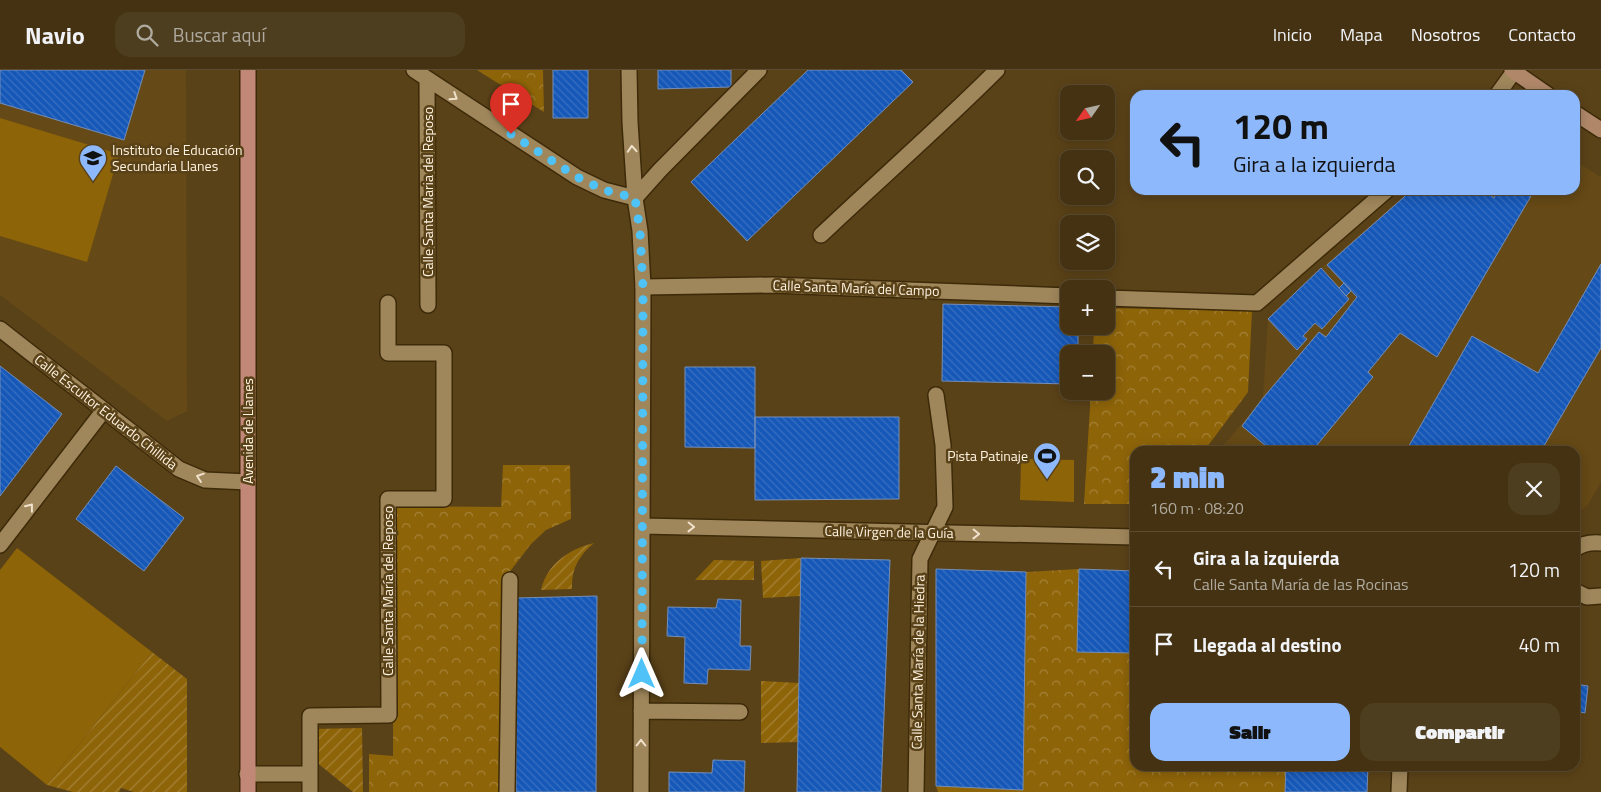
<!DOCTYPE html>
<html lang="es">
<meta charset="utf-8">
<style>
body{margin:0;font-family:"Titillium Web",sans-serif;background:#4e3e20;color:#f1f3f6;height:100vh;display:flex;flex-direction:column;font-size:19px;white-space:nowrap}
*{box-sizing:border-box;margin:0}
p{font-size:16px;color:#afaa9f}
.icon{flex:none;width:28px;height:28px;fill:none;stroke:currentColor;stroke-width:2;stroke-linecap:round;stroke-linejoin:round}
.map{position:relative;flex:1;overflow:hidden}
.sheet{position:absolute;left:1130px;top:376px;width:450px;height:325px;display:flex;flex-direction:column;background:#443212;border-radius:15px;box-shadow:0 2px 12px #0003,0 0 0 1px #5c4d32}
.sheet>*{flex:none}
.top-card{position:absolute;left:1130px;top:20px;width:450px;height:105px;border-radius:15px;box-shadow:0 2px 12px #0003,0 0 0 1px #5c4d32;background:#8db9fc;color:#111;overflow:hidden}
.needle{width:32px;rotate:236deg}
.controls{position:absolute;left:1060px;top:15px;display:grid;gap:10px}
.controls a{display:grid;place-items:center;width:55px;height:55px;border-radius:10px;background:#443212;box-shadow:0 2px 12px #0003,0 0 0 1px #5c4d32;font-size:25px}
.pin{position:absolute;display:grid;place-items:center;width:42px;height:42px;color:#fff;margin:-51px -21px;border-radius:50% 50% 50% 0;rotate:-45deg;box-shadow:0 0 5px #0007}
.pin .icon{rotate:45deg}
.me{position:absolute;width:55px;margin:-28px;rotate:0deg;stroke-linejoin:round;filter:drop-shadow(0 0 4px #0008)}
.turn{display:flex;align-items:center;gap:18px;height:105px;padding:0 20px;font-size:22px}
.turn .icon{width:65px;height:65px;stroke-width:2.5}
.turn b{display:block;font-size:35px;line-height:42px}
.round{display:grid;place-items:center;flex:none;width:52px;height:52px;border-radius:15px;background:#4e3e20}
.headline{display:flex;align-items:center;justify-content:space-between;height:85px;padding:0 20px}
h1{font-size:30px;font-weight:800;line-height:38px;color:#8db9fc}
.primary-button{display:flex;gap:10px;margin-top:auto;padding:10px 20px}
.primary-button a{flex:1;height:58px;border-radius:15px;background:#8db9fc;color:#111;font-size:20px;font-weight:800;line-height:58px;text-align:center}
.primary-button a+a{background:#4e3e20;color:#f1f3f6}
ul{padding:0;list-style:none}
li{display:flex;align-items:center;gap:15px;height:75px;padding:0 20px;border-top:1px solid #5c4d32}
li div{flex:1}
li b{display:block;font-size:19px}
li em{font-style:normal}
header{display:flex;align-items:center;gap:30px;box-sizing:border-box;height:70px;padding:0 25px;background:#443212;border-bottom:1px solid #5c4d32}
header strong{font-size:24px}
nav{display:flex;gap:28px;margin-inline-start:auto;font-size:18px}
.search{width:350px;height:45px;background:#4e3e20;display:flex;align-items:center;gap:12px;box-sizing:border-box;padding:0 18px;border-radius:15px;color:#afaa9f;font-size:19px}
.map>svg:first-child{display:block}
.built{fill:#654916}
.grass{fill:#8e6409}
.park{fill:url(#park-crowns)}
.garden{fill:url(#garden-furrows)}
.building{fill:url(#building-back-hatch);stroke:#758eb6}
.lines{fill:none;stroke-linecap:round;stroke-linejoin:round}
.pedestrian-casing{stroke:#3c2a09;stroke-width:18}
.minor-casing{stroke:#3c2a09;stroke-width:18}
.secondary-casing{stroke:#3c2a09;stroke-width:18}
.primary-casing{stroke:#3c2a09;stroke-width:18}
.pedestrian{stroke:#a0865b;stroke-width:15}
.minor{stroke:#a0865b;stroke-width:15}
.secondary{stroke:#b08769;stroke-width:15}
.primary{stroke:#c18777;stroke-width:15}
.oneway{stroke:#f0e2cc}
.route{stroke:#4fc3f7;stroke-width:9;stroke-dasharray:0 16.2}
.labels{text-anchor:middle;stroke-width:5;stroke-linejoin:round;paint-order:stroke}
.poi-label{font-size:14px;fill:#fef2e0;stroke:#5a4218;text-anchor:start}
.street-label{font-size:14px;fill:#fef2e0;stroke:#5a4218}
</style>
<header>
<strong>Navio</strong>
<div class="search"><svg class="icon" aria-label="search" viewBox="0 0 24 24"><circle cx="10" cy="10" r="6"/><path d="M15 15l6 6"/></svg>Buscar aquí</div>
<nav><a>Inicio</a><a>Mapa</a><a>Nosotros</a><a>Contacto</a></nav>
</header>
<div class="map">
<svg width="1601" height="722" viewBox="0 0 1601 722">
<defs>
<pattern id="park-crowns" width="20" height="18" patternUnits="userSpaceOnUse" patternTransform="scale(1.25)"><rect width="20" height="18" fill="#8e6409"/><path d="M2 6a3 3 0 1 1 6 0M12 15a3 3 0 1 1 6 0" fill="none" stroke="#a58238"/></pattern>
<pattern id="garden-furrows" width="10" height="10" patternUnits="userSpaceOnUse" patternTransform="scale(1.25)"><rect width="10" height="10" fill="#8e6409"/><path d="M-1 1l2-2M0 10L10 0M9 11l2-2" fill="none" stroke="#a58238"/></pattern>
<pattern id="building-back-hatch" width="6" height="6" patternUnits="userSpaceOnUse" patternTransform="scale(1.25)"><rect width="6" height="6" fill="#1658b8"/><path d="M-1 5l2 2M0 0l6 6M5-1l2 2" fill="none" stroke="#3970c1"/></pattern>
</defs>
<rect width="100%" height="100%" fill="#5a4218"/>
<path class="built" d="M0,0H186L187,341L167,351L0,225Z
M1575,91L1601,107V412L1588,435L1575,445V381H1221L1223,376L1263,328L1268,249L1321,198L1411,120H1575Z"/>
<path class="grass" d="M0,48L119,84L87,192L0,166Z
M1021,389L1074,390V432L1020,430Z
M17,478L152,582L47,715L0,677V500Z"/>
<path class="park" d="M477,0H543L544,42Z
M1106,238L1252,241L1248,322L1204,381H1135V434H1084L1091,321H1106V284H1093L1094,256H1106Z
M503,395H570L571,449L546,460L531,474L505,508L501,722H369V684L393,686L394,436L501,437Z
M1079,499L1077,581L1135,583V696H1286L1285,722H938L936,716L1023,720L1026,502Z"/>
<path class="garden" d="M594,473C579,485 571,500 572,519L541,520C547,494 569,479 594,473Z
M801,488L800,526L763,528L761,491Z
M714,490L754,491V510H695Z
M152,582L187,609V722H134L121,718L119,722H73L47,715Z
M761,611L799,613L798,672L761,673Z
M362,658L363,722H353L310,687V659Z"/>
<path class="building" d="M0,0H145L124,70L0,33Z
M553,0H588V48H553Z
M658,0H731V17L658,19Z
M808,0H901L913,12L747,171L691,112Z
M1412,120H1484L1494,128L1498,120H1521L1531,126L1437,287L1400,263L1368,302L1373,307L1312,381H1272L1242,356L1263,328L1319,262L1326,267L1357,227L1327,195Z
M1601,194V278L1541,381H1406L1472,266L1538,303Z
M1321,198L1349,229L1322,259L1315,253L1303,266L1307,269L1297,280L1268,249Z
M1344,213L1351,221L1346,226L1339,218Z
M943,234L1069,237V256H1078V284H1069V314L942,311Z
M0,296L62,344L0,426Z
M685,297H755V378L685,377Z
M755,347H899V429L755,430Z
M116,396L184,448L144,501L76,449Z
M801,488L890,490L881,722H797Z
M936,499L1026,502L1023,720L936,716Z
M1079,499L1135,501V583L1077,582Z
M597,526L596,722H516V528Z
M718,529L741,530L740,576H751L750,600L708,599L707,614L684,613L685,567L667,566L668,537L716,538Z
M1575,614L1588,616L1585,643L1575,641Z
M713,690L745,691L744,722H669V702L712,703Z
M1286,696H1368L1367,722H1285Z"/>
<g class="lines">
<g class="pedestrian-casing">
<path id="pedestrian" d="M1497,25L1515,0
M643,217L772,215L1069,226
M1106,228L1257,233L1387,120
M247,704H310
M310,722V646L389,645L388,429H444V283H388V233
M507,722L510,510"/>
</g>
<g class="minor-casing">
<path id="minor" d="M414,0L577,107L604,120L635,128
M629,0L630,52L635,128L640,161L643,217L641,722
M427,9L428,235
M635,128L660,100L759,0
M821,165C879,110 940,57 997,0
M0,259L179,399L205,410L248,412
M643,456L1135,467
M0,475L104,340
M1575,479C1583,473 1591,472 1601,473
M1575,521L1587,527L1601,526
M641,641L740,642
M916,722L920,489L945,437L943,375L936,325
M1399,722L1400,696"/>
</g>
<g class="secondary-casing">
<path id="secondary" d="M1512,0L1548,25
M1575,43L1601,60"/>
</g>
<g class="primary-casing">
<path id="primary" d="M248,722V0"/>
</g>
<use href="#pedestrian" class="pedestrian"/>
<use href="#minor" class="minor"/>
<use href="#secondary" class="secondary"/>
<use href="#primary" class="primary"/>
</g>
<defs><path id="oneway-chevron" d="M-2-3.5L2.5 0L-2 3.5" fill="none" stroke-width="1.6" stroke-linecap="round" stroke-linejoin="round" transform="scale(1.25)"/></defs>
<g class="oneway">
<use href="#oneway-chevron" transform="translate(454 27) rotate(33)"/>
<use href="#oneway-chevron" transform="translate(632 79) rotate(-94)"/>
<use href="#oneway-chevron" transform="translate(200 407) rotate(-161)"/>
<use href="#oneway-chevron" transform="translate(30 437) rotate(-52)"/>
<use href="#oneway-chevron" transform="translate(691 457) rotate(1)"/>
<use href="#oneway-chevron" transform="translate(976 464) rotate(1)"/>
<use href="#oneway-chevron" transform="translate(641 673) rotate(-90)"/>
</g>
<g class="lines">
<path class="route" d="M511,64L577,107L604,120L635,128L640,161L643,217L642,604"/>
</g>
<defs>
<g id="school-pin" transform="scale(1.4375)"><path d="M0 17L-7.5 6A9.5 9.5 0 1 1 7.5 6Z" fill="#8db9fc" stroke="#5a4218"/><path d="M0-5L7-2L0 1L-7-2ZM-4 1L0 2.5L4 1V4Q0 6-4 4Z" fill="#111"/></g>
<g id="stadium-pin" transform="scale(1.4375)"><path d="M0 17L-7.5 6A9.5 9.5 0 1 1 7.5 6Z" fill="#8db9fc" stroke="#5a4218"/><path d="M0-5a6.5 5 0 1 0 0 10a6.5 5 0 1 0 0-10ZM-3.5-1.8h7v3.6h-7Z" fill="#111"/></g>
</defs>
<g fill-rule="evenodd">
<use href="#school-pin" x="93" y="88"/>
<use href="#stadium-pin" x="1047" y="386"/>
</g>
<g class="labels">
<g class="poi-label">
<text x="112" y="85">Instituto de Educación<tspan x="112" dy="16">Secundaria Llanes</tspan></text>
<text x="1028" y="391" text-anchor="end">Pista Patinaje</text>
</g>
<g class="street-label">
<text transform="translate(428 122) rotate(-90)" y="5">Calle Santa Maria del Reposo</text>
<text transform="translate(856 218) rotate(2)" y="5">Calle Santa María del Campo</text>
<text transform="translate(106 342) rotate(38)" y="5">Calle Escultor Eduardo Chillida</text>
<text transform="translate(248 361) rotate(-90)" y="5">Avenida de Llanes</text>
<text transform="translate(889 462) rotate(1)" y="5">Calle Virgen de la Guía</text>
<text transform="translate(388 521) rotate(-90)" y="5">Calle Santa María del Reposo</text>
<text transform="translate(918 592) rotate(-89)" y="5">Calle Santa María de la Hiedra</text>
</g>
</g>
</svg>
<div class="controls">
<a><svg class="needle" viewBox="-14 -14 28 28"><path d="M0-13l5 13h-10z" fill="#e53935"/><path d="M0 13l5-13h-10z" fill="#afaa9f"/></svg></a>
<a><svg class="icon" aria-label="search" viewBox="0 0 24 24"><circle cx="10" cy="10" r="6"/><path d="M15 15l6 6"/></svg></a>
<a><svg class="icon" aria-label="layers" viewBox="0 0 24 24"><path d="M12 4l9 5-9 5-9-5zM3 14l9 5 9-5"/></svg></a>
<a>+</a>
<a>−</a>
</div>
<div class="pin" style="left:511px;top:64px;background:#d93025"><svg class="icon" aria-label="arrive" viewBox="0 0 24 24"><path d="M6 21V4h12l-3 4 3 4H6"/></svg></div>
<svg class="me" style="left:642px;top:604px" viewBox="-20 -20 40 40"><path d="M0-17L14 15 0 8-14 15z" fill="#4fc3f7" stroke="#fff" stroke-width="4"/></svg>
<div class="top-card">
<div class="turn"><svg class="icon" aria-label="left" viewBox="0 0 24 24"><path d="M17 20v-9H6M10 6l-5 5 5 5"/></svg><div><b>120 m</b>Gira a la izquierda</div></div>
</div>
<section class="sheet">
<div class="headline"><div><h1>2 min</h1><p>160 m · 08:20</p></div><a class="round"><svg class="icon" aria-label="close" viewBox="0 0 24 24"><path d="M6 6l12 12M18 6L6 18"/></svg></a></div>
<ul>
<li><svg class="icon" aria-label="left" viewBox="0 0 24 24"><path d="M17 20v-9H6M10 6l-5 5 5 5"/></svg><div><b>Gira a la izquierda</b><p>Calle Santa María de las Rocinas</p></div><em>120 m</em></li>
<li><svg class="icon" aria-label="arrive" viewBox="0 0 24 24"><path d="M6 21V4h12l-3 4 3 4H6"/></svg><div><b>Llegada al destino</b></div><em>40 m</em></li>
</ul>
<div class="primary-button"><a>Salir</a><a>Compartir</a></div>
</section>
</div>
